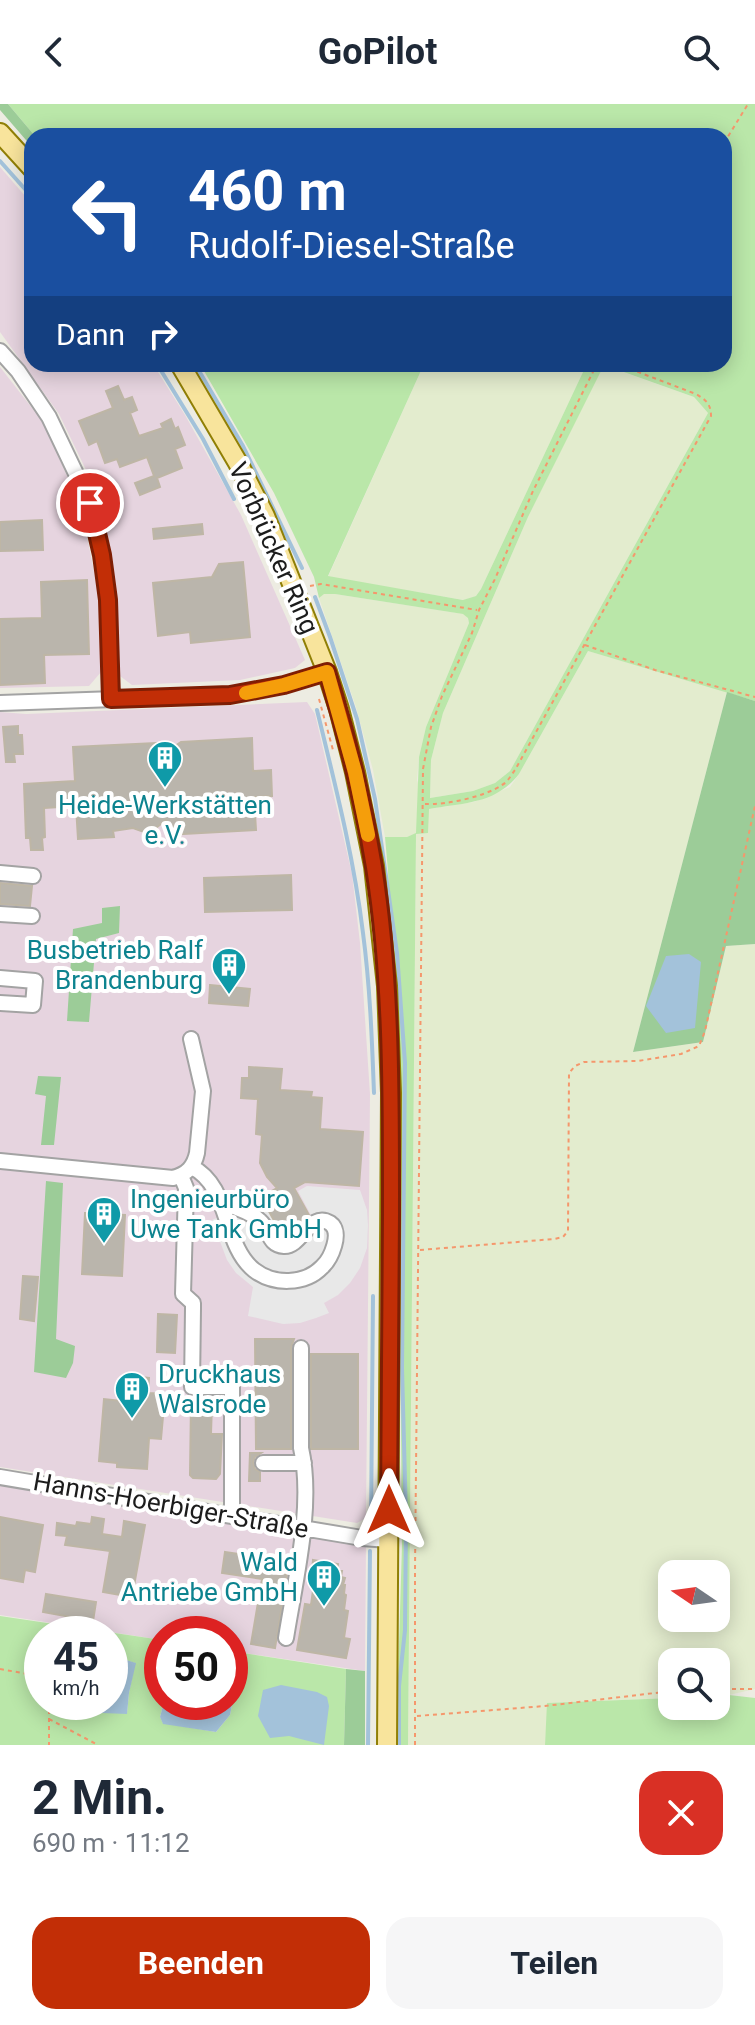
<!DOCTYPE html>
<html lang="de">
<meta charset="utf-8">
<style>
body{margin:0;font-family:Roboto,sans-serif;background:#f6f6f7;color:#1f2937;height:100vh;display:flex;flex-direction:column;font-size:30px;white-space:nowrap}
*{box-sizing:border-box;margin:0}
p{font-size:26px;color:#747a83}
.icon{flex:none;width:44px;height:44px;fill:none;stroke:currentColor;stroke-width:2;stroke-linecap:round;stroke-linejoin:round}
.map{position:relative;height:1641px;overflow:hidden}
.side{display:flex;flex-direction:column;background:#fff;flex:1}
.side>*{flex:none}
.guide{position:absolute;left:24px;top:24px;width:708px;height:244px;border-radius:24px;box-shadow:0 4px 20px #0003;background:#1a4fa0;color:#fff;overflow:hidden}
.needle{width:52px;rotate:283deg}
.fabs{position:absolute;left:658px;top:1456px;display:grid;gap:16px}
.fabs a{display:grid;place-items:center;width:72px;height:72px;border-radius:16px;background:#fff;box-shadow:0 4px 20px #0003;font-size:40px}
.speed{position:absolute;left:24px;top:1512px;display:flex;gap:16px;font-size:40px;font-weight:700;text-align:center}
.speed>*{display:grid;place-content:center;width:104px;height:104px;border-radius:50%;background:#fff;box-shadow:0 4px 20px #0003;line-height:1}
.speed small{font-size:20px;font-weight:400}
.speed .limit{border:12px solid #d22;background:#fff;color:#111}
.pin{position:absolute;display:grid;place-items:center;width:68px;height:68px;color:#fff;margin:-34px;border:4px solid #fff;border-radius:50%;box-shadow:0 2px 8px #0007}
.me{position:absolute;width:88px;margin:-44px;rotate:0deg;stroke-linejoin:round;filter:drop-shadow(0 0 6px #0008)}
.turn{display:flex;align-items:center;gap:28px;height:168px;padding:0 32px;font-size:36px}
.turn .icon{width:104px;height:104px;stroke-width:2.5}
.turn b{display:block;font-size:56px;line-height:68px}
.then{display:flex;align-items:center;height:76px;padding:0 32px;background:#0003;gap:16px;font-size:30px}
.round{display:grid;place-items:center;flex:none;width:84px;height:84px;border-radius:24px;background:#f6f6f7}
.overview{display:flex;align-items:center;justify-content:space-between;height:136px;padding:0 32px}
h1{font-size:48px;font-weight:700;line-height:60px}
.button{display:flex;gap:16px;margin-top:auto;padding:16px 32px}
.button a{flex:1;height:92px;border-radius:24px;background:#c22e06;color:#fff;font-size:32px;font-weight:700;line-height:92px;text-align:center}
.button a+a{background:#f6f6f7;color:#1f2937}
header{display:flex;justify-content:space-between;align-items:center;height:104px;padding:0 32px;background:#fff;font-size:36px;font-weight:700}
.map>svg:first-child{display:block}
.industrial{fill:#e6d4df}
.farmland{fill:#e3ecce;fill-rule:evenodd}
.grass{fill:#bae7a9;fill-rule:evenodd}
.forest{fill:#9ccc98}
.parking{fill:#e8e8e8}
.water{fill:#a3c2da}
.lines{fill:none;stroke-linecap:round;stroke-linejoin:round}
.stream{stroke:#a3c2da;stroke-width:4}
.building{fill:#bab5ac;stroke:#beb6a5;stroke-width:2}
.minor-casing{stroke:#a3a3a3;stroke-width:18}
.major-casing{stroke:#907f05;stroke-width:22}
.path{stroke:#f5976c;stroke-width:2;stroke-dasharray:4 4;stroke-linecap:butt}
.minor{stroke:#fff;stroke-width:14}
.major{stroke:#f8e49c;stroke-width:18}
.route-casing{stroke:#7e1e04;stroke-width:20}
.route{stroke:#c22e06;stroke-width:14}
.slow{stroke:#f59e0b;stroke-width:14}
.labels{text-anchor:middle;stroke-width:8;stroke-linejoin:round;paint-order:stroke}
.street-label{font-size:26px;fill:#1c1c1c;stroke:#fff}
.culture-label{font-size:26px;fill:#0d838f;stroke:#fff;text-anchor:end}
</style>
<header><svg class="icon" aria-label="back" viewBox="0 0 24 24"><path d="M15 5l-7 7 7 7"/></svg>GoPilot<svg class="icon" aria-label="search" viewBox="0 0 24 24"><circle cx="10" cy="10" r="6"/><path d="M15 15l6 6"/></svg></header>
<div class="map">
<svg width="755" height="1641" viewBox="0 0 755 1641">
<rect width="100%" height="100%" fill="#edece2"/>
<path class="industrial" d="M0,63L32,100V260H153L185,311L241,411L305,556L295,564L240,576L132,581L120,572L117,495L101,397L59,310L0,228Z
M0,263L43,318L81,403L100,497L101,568L89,582L0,584Z
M307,598L315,610L352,770L360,839L370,990L366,1414L357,1419L0,1363V608L26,610Z
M0,1379L366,1439L365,1567L230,1547V1530H162V1536L0,1511Z"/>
<path class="farmland" d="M424,260H563L583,268L481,485L476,492L464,496L328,473Z
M603,261L694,293L708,309L510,667L495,679L473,687L430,694L431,656L443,609L528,413Z
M323,490H335L464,510L468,513L469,519L426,623L419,653L417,676L428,705L474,698L510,683L519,670L588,547L727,588L633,948L703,938L726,842L755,840V1585L729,1591L716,1592V1558H672V1594L548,1599L545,1641H408L416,730L407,733H385L373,666L356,603L319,494ZM672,1470H716V1514H672Z"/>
<path class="grass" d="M8,0H755V597L588,547L519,670C496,700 464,699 429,705L428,729L416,730L408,1641H396L402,1441L398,987L388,767L385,733H407L416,729L419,653L426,623L469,519L468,514L463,510L335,490H324L319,494L314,473L274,389L200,260H424L328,472L463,496L476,492L481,485L583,268L563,260H724V32H35ZM604,261L694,293L708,309L510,667L495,679L473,687L430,694L431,656L443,609L528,413Z
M0,1512L162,1536V1598H164L160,1613L163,1619L216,1628L230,1611L236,1581L230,1574V1547L346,1565L344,1641H0ZM42,1530H110V1551L135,1559L129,1589L127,1609H102L84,1614L65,1602L66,1598H42Z
M729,1591L755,1594V1641H545L547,1599L672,1594V1602H716V1592Z"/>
<path class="forest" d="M0,0H8L35,32H32V43L0,6Z
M727,588L755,597V840L726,842L703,938L633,948Z
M120,802L119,829L96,835L89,918L67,917L73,825L102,819V804Z
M38,972L61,973L54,1041H41L46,992L35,990Z
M46,1077L63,1079L56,1235L75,1242L73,1259L66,1274L34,1268Z
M346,1565L365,1567V1641H344Z"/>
<path class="parking" d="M307,1082L360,1086L367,1106L368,1121L367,1144L360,1164L350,1179L338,1191L324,1199L329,1209L316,1214L300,1219L283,1220L248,1212L253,1183L236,1169L227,1156L212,1116L260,1094L283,1133L313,1115L298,1087Z"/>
<path class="water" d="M689,850L701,858L695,924L666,929L646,902L666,852Z
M110,1551L136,1559L129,1589L127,1610L102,1609L84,1614L70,1610L65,1602L66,1598H110Z
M230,1574L236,1581L230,1611L216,1628L163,1620L160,1613L164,1598H230Z
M281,1581L317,1588L327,1593L329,1602L324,1641L289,1632L270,1634L258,1612L263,1586Z"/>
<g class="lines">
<path class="stream" d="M0,57L32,93
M157,260L203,335L234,395
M195,260L243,342L302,464
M315,493L330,533L357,615L375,695L397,849L405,959L402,1264L406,1414L405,1526L399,1582V1641
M317,606C335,680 354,754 363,829C370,882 372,936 374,989
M371,1421L373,1192
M368,1641L370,1447"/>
</g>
<path class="building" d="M118,282L124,296L132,293L137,306L130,309L139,332L163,324L161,320L171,315L175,325L178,323L185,341L175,345L182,364L157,374L160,383L140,391L135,379L154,372L147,353L120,363L117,355L105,359L97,337L89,341L79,317L113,304L106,287Z
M42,416L43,446L0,447V418Z
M202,420L203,430L154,435L153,425Z
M243,458L250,533L191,539L190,528L158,532L153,479L212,473L219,460Z
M87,476L89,550L44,551L45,579L0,581V515L42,514L41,478Z
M18,622V631H22L23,650H14L15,658H6L3,623Z
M252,634L253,667L271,666L272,692L254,693L256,726L166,731V716L152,727L144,728L133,724L113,727L114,733L78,735L76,702L44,704L45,733L42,734L43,746H31L30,734H26L24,680L75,677L73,643L156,639L157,654L181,638Z
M291,771L292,806L205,808L204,774Z
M0,779L32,782L30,802L0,800Z
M210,881L250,885L248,902L209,899Z
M249,963L282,965L280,986L312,988L311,993L322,994L320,1025L363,1028L359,1082L305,1078L294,1084L309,1111L295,1124L282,1131L261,1093L277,1084L267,1073L260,1059L262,1031L256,1030L258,995L241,994L242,974H249Z
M85,1109L125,1111L122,1172L82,1170Z
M23,1172L38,1173L34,1217L20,1215Z
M158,1210L177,1211L175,1249L157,1248Z
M255,1235H294L291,1244V1345H256Z
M311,1250H358V1345H311Z
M131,1272L149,1274L148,1289L165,1290L161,1335L149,1334L147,1365L117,1363V1359L99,1357L104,1295L122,1297L123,1287H130Z
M191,1299H212L211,1330H222L220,1370L216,1375L193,1374L190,1371Z
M250,1349H261L255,1353L253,1358L255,1365L260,1368V1377H249Z
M0,1413L43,1421L35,1468L25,1466L23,1478L0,1474Z
M92,1413L104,1415L102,1430L122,1433L124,1417L145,1421L132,1493L103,1488L110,1447L65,1441L67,1432L56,1431L57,1419L76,1422L77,1418L91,1420Z
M225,1448L266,1454V1450L281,1453L280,1459L282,1460L280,1469L287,1470L275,1544L251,1540L262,1475L222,1469Z
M313,1456L338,1460L337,1467H342L341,1473L345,1474L343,1481H345L344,1490L346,1491L344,1506L348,1507L344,1534L350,1535L346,1554L297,1546L305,1500L311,1501L314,1479L311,1478Z
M46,1490L96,1498L93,1517L43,1508Z"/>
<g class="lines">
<g class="minor-casing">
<path id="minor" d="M0,247L18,267L49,313L90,399L102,451L108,496L111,595
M0,599L230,591L284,581L327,568
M0,769L33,772
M0,810L32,812
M0,874L35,877L33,901L0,899
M0,1057L173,1074C187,1070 194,1063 197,1049L203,987L191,935
M192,1063C231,1083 222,1140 254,1166C273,1181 305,1181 322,1163C331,1155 343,1128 330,1119C310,1107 301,1143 284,1142C268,1141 270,1126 260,1117C252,1109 244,1107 234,1103C228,1101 223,1096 218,1093
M181,1072L186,1084L183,1190L193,1199V1204L192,1283H232V1401L230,1411
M263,1359H304
M0,1373L362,1434L389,1436
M286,1534C295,1477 314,1401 301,1344V1244"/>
</g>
<g class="major-casing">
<path id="major" d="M0,29L32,64
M180,260L238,359L265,412L327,568L339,605L355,668L374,762L387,882L391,989L387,1641"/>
</g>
<path class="path" d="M724,39L748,0
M310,482L321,480L477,506
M585,541L655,566L755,593
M319,595L333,646
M425,700C446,701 484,693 502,681C508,678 511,671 515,666L711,312C711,300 706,296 696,290L617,260
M420,1146L554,1135L563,1133L568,1127L569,969L575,962L584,958L638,957L681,950L699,942L705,927L755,702
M0,1565L28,1570L42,1579
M716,1585H755
M49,1598V1641
M417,1612L545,1602L672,1587
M49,1615L98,1641
M415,1641V1466L423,665L431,623L442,592L472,529L479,506L495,475L533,387L597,260"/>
<use href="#minor" class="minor"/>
<use href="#major" class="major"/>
</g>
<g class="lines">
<g class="route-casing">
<path id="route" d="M90,399L102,451L108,496L111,595L230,591L284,581L327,568C347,632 363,697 374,763C392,877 391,993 391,1109C391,1208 390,1307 389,1406"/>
</g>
<use href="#route" class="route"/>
<path class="slow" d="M246,589L284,581L327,568L355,668L368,731"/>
</g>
<defs>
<g id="building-pin" transform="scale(1.8)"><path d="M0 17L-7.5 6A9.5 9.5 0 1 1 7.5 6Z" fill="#0f9aa8" stroke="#fff"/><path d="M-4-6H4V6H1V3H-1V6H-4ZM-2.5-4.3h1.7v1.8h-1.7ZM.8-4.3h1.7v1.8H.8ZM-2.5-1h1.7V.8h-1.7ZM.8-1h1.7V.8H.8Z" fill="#fff"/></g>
</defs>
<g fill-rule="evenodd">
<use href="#building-pin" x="165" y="654"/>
<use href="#building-pin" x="229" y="861"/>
<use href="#building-pin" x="104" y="1110"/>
<use href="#building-pin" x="132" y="1285"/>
<use href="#building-pin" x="324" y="1473"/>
</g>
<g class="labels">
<g class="street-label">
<text transform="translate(274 444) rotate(66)" y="9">Vorbrücker Ring</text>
<text transform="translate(171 1401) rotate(10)" y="9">Hanns-Hoerbiger-Straße</text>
</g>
<g class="culture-label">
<text x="165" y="710" text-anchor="middle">Heide-Werkstätten<tspan x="165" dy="30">e.V.</tspan></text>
<text x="203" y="855">Busbetrieb Ralf<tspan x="203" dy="30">Brandenburg</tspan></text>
<text x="130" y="1104" text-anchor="start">Ingenieurbüro<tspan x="130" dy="30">Uwe Tank GmbH</tspan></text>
<text x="158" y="1279" text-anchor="start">Druckhaus<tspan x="158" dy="30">Walsrode</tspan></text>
<text x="298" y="1467">Wald<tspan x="298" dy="30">Antriebe GmbH</tspan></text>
</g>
</g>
</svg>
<div class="fabs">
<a><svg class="needle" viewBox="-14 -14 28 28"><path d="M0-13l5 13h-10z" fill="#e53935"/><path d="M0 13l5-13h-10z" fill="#747a83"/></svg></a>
<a><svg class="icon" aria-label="search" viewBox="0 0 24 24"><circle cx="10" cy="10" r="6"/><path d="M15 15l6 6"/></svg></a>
</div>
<div class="speed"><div>45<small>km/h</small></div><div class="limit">50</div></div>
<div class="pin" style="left:90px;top:399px;background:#d93025"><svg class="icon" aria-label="arrive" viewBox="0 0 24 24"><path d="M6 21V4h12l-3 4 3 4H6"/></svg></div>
<svg class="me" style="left:389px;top:1406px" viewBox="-20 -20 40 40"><path d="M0-17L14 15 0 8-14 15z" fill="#c22e06" stroke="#fff" stroke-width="4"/></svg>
<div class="guide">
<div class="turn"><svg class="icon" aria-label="left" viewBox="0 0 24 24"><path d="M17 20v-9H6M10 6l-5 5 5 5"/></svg><div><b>460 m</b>Rudolf-Diesel-Straße</div></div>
<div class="then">Dann<svg class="icon" aria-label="right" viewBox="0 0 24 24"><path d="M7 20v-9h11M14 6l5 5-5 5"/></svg></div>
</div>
</div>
<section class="side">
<div class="overview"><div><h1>2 Min.</h1><p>690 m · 11:12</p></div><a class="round" style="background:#d93025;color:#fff"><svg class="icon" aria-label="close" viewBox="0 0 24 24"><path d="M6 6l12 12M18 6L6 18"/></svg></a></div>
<div class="button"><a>Beenden</a><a>Teilen</a></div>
</section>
